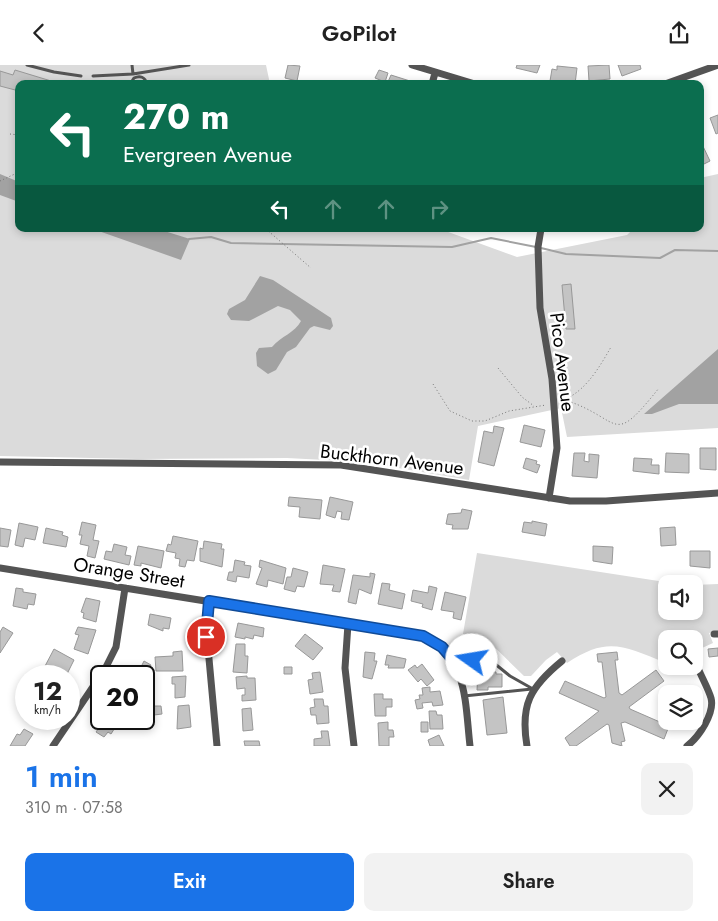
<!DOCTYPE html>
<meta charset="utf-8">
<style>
body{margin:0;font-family:Jost,sans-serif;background:#f2f2f2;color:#222;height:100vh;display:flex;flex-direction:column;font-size:19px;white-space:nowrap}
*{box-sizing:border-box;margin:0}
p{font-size:16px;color:#767676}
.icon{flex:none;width:28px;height:28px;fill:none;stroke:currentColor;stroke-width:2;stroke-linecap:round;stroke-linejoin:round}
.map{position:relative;height:681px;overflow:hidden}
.sheet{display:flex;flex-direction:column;background:#fff;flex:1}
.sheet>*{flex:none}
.hud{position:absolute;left:15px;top:15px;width:689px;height:152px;border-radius:10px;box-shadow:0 2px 8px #0003;background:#0b6e4f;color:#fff;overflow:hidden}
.fabs{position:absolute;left:658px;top:510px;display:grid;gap:10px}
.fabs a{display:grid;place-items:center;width:45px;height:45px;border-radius:10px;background:#fff;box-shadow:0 2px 8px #0003;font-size:25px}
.speed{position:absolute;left:15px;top:600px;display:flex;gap:10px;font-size:25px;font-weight:700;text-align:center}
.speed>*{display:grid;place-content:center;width:65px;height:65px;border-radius:50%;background:#fff;box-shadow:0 2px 8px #0003;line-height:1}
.speed small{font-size:12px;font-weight:400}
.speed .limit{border:2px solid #111;border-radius:8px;background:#fff;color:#111}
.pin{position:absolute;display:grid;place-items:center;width:42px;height:42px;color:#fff;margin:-21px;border:2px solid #fff;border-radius:50%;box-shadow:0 1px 5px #0007}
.me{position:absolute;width:55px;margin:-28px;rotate:283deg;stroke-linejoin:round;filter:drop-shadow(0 0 4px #0008)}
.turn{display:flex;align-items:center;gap:18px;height:105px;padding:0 25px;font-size:22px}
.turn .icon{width:65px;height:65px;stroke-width:2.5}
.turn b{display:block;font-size:35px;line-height:42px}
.lanes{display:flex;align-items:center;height:48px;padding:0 25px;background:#0003;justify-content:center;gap:25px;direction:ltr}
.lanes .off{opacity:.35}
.round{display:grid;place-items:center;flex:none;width:52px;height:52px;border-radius:10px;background:#f2f2f2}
.overview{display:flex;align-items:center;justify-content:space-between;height:85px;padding:0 25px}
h1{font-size:30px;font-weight:600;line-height:38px;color:#1a73e8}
.primary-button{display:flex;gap:10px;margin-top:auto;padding:10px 25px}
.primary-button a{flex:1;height:58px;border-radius:10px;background:#1a73e8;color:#fff;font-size:20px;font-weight:600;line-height:58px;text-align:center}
.primary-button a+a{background:#f2f2f2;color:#222}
header{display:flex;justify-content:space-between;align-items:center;height:65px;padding:0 25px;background:#fff;font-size:22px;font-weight:600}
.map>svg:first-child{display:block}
.green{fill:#dbdbdb}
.water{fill:#a2a2a2}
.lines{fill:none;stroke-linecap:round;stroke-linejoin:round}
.stream{stroke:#a2a2a2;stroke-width:2}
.building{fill:#c4c4c4;stroke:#989898}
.path{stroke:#767676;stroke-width:1;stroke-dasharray:1 2.5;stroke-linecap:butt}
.service{stroke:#545454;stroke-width:3}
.minor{stroke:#545454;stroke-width:7}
.route-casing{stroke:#114b97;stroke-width:12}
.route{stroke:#1a73e8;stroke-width:9}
.labels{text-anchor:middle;stroke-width:5;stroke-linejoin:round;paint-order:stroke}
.street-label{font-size:19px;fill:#000;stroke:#fff}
</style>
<header><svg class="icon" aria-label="back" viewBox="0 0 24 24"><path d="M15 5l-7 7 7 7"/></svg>GoPilot<svg class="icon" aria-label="share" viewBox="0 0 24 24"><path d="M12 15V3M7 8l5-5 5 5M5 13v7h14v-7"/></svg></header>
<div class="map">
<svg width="718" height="681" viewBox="0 0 718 681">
<rect width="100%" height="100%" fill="#fff"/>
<path class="green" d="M0,0H266L270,19H19V164H440L517,192L627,170L633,164H700V113L718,109V363L567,372L561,343L478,361L469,415L363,397L287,393L138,394L0,391Z
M477,488L678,519H666V546H694V520L718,519V566L709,568L713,578L702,583L694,595V574H666V598C623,581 608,571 567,598L557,587L546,595L531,611H524L484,572L463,569Z"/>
<path class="water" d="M0,109L19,117V137L0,130Z
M93,164H158L190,174L181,195Z
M260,211L273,215L331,253L333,261L330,265L314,261L310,263L296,282L287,287L276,305L268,309L257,301L256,288L259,283L272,282C281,271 295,268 301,256L290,245L278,241L249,256L231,255L227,249L229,244L245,235Z
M718,284V339H679L652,349H644Z"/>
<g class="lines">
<path class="stream" d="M189,174L211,172L231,178L452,182L491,173L536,182
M541,183L566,189L660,193L675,185L718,186"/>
</g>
<path class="building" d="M288,0L300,1L297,16L285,13Z
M517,0H540L537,8L516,3Z
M609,0L610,14L589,16L588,1Z
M618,0H640L641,4L622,11Z
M557,1L577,3L575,19L550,16L552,4L557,5Z
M15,5L61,19H19V26L0,21V6L13,10Z
M379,5L388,8L385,17L375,13Z
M391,10L410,16L409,19H387Z
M718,50V68L716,69L710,53Z
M700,75L710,96L700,101Z
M571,219L575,264H566L562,220Z
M524,360L545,365L541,382L520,377Z
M494,361L504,363L494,401L478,397L484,366L493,368Z
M700,383H716V405L700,404Z
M574,388H585L584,396L589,397V389L599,390L597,413L572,411Z
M666,388L689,389V408L665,407Z
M526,393L537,396L536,399L540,400L537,408L523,403Z
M634,393L652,394L651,400H659V409L633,406Z
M289,432L322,435L320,454L299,452L300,442L288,441Z
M330,432L353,437L349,455L341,454L342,447L337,446L335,453L326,450Z
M462,444L472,446L468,464H452L453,460L446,459L448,449L461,448Z
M532,456L547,459L545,471L522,467L524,457L532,458Z
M82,457L96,460L93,475L99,476L95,493L87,491L89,481L80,479L82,470H79Z
M19,458L38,462L35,475L25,473L23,482L15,480Z
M675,462L676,480L661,481L660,463Z
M0,463L11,465L8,482L0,481Z
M46,463L63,467L62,470L68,472L66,482L43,478Z
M173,471L198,476L194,496L187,495L185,502L179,501L180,494L175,493L176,488L166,486L168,479L171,480Z
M204,476L222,479L221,484H224L222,502L200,496V483L203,484Z
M114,479L127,482L125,490L131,491L129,500L104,494L106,486L112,487Z
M138,481L164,486L161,503L141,498V501L134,500Z
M593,481L613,482L612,499L593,496Z
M690,486H710V503L690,501Z
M235,495L245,497L244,500L251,501L249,513L237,511L236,517L227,515L229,507H233Z
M260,495L286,503L283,519L268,515L267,522L256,519L262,503L259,502Z
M323,500L345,504L340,527L332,526L334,520L320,519Z
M293,503L308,507L304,522L297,521L295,527L284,524L287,512H291Z
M370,508L375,509L371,529L359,524L356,539L348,537L353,510L370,512Z
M382,518L390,519L389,525L405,529L402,544L378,539Z
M429,521L437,523L432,545L422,542L423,539L411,536L413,525L428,528Z
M16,523L23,524V527L36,529L34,540L28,539L27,544L13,541Z
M445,527L466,532L461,555L453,553L454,547L441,545Z
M86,533L100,536L96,557L83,553L84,548L81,547Z
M150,549L171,553L169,564L163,563V566L148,560Z
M238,558L264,563L263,572L254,570L253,574L245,572V574L235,572Z
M3,562L13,568L0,588V567Z
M78,562L96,565L88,589L74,584L79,570L75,569Z
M305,569L323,583L313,595L295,581Z
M236,579H245V591H248L247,608L233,607Z
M718,583V591L709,592L708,584Z
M54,584L74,595L66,611H59L44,603Z
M182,586L183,606H156L155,592L173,591V587Z
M365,587L375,588L374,596H377L372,614L363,612Z
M617,587L618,595H615L619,628L622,630L656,605L664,616L629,642L630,644L669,661L664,674L625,657L621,658L625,676L621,677L622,681L612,678L609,660L607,659L576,681H570L565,673L599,646L559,628L565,616L604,633L606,632L602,597H598L597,589Z
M387,590L406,594L404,603H388L389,600H385Z
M144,596L151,600L146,610L139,606Z
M422,599L434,615L427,621L421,614L418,617L408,605L415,600L417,603Z
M284,602H292V609H284Z
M320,607L323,627L310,629L308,615L313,614L312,608Z
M478,607H496V609H502V622H488V625H477Z
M186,611L185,632L175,633V619H172V612Z
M247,611V613H255L256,635L242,636V630H245V623L237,624L236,612Z
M430,622V627L440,626L443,640L433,641L432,637L422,638L423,643L417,644L415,635L420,634L419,630H423L422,623Z
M374,629H383V634H392V642H386V651H375Z
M503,632L507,668L487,670L483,635Z
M314,634H323L324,641H328L329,658L317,659L316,650H311L310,643L315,642Z
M189,640L191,662L177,664L178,641Z
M153,641H161L162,649L154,650Z
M251,643L253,665L243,666L242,644Z
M429,646H436L437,650H442L443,664H430Z
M105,654H118L122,656L118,663L116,661L111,669L108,667L104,672L96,667Z
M388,657V665H393L394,672H389V681H379L378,658Z
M421,657H428V667H421Z
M24,664L33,669L25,681H10L17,669L20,670Z
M321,666H328L330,681H314V674L322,673Z
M439,670L444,681H430L428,675Z
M244,676H259L260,681H245Z"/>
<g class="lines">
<path class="path" d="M10,69L19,70
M0,116L19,107
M266,164L311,203
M498,303L522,332L534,341
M433,319L450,346L472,356H485L509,346L546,340
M560,336C584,329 599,303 611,282
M568,336C623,355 611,383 659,323"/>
<path class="service" d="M27,0L54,7L81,11
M132,0L133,9
M93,11L133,9L189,0
M130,19L134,13C140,10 145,12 147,19
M454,596L489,594L510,611L533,624
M464,631L532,624"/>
<path class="minor" d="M412,0L475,19
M432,19L435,8
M665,19L718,0
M541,164L538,182L540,243L552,314L557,383L549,433
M0,397L341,400L570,436H606L718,428
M0,503L423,571C468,591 465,638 470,681
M209,536L207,572L217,681
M348,559L345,603L354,681
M714,569H718
M53,681L105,604L116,582L125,523
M527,681C520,640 530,622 562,596
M687,681C699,672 715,648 711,633C708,623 702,613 698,603L694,600"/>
</g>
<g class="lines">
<g class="route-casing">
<path id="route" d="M206,572L209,536L423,571L442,582L454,596L472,595"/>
</g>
<use href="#route" class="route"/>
</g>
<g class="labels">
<g class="street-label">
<text transform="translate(563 297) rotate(83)" y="7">Pico Avenue</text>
<text transform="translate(392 394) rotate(7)" y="7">Buckthorn Avenue</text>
<text transform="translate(129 507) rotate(9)" y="7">Orange Street</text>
</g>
</g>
</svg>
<div class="fabs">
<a><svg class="icon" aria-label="sound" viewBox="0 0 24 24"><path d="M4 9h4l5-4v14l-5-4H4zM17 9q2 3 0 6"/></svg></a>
<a><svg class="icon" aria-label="search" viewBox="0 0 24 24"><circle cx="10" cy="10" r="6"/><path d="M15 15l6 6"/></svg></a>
<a><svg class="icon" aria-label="layers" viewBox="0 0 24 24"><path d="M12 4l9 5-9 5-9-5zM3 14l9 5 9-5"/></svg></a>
</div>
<div class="speed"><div>12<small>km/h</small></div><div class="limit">20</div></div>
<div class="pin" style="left:206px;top:572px;background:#d93025"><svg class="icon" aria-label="arrive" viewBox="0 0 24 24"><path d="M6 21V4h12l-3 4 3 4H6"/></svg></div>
<svg class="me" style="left:472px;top:595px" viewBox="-20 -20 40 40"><circle r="19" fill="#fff"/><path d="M0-13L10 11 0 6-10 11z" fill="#1a73e8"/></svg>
<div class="hud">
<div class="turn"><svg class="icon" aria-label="left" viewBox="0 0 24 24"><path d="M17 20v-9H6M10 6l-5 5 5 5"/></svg><div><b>270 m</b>Evergreen Avenue</div></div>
<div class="lanes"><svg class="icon" aria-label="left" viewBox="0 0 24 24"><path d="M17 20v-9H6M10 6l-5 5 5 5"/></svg><svg class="icon off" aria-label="ahead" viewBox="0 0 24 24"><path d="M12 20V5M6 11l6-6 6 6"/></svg><svg class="icon off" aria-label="ahead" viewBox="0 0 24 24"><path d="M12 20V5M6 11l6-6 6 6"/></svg><svg class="icon off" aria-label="right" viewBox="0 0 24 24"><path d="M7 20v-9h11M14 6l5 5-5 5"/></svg></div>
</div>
</div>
<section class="sheet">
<div class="overview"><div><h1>1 min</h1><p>310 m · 07:58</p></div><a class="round"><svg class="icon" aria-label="close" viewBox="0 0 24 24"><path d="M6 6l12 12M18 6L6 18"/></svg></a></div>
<div class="primary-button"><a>Exit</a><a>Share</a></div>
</section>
